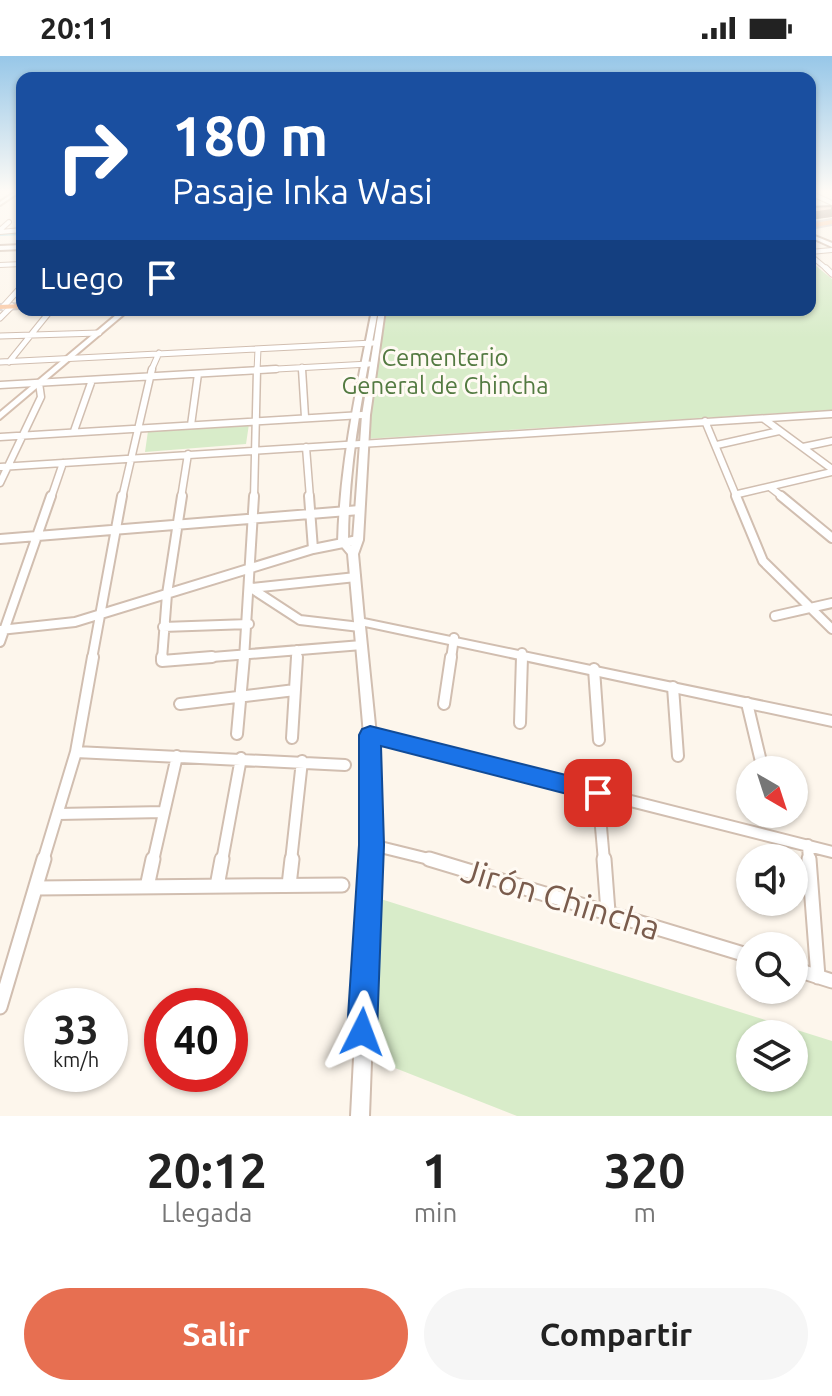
<!DOCTYPE html>
<html lang="es">
<meta charset="utf-8">
<style>
body{margin:0;font-family:Ubuntu,sans-serif;background:#f6f6f6;color:#222;height:100vh;display:flex;flex-direction:column;font-size:30px;white-space:nowrap}
*{box-sizing:border-box;margin:0}
p{font-size:26px;color:#767676}
.icon{flex:none;width:44px;height:44px;fill:none;stroke:currentColor;stroke-width:2;stroke-linecap:round;stroke-linejoin:round}
.map{position:relative;height:1060px;overflow:hidden}
.side{display:flex;flex-direction:column;background:#fff;flex:1}
.side>*{flex:none}
.top-card{position:absolute;left:16px;top:16px;width:800px;height:244px;border-radius:16px;box-shadow:0 2px 6px #0004;background:#1a4fa0;color:#fff;overflow:hidden}
.needle{width:52px;rotate:141deg}
.controls{position:absolute;left:736px;top:700px;display:grid;gap:16px}
.controls a{display:grid;place-items:center;width:72px;height:72px;border-radius:50%;background:#fff;box-shadow:0 2px 6px #0004;font-size:40px}
.speed{position:absolute;left:24px;top:932px;display:flex;gap:16px;font-size:40px;font-weight:700;text-align:center}
.speed>*{display:grid;place-content:center;width:104px;height:104px;border-radius:50%;background:#fff;box-shadow:0 2px 6px #0004;line-height:1}
.speed small{font-size:20px;font-weight:400}
.speed .limit{border:12px solid #d22;background:#fff;color:#111}
.pin{position:absolute;display:grid;place-items:center;width:68px;height:68px;color:#fff;margin:-34px;border-radius:16px;box-shadow:0 4px 12px #0006}
.me{position:absolute;width:88px;margin:-44px;rotate:3deg;stroke-linejoin:round;filter:drop-shadow(0 0 6px #0008)}
.turn{display:flex;align-items:center;gap:28px;height:168px;padding:0 24px;font-size:36px}
.turn .icon{width:104px;height:104px;stroke-width:2.5}
.turn b{display:block;font-size:56px;line-height:68px}
.then{display:flex;align-items:center;height:76px;padding:0 24px;background:#0003;gap:16px;font-size:30px}
.eta{display:flex;justify-content:space-evenly;align-items:center;height:136px;text-align:center}
.eta b{font-size:48px;font-weight:700;line-height:56px}
.cta{display:flex;gap:16px;margin-top:auto;padding:16px 24px}
.cta a{flex:1;height:92px;border-radius:48px;background:#e76f51;color:#fff;font-size:32px;font-weight:700;line-height:92px;text-align:center}
.cta a+a{background:#f6f6f6;color:#222}
.status{display:flex;justify-content:space-between;align-items:center;height:56px;padding:0 40px;background:#fff;direction:ltr}
.status svg{height:22px;fill:currentColor}
.map>svg:first-child{display:block}
.green{fill:#d8ecc9;fill-rule:evenodd}
.lines{fill:none;stroke-linecap:round;stroke-linejoin:round}
.canal{stroke:#bfe3e8;stroke-width:4}
.minor-far5-casing{stroke:#d1beb0;stroke-width:6}
.minor-far4-casing{stroke:#d1beb0;stroke-width:7}
.minor-far3-casing{stroke:#d1beb0;stroke-width:9}
.minor-far2-casing{stroke:#d1beb0;stroke-width:12}
.minor-far1-casing{stroke:#d1beb0;stroke-width:14}
.minor-casing{stroke:#d1beb0;stroke-width:17}
.tertiary-casing{stroke:#d1beb0;stroke-width:4}
.secondary-casing{stroke:#d6c0b0;stroke-width:4}
.trunk-casing{stroke:#dad1cd;stroke-width:4}
.minor-far5{stroke:#fff;stroke-width:4}
.minor-far4{stroke:#fff;stroke-width:5}
.minor-far3{stroke:#fff;stroke-width:6}
.minor-far2{stroke:#fff;stroke-width:8}
.minor-far1{stroke:#fff;stroke-width:10}
.minor{stroke:#fff;stroke-width:13}
.tertiary{fill:#fff;fill-rule:evenodd}
.secondary{fill:#fff;fill-rule:evenodd}
.trunk{fill:#f9c8a4;fill-rule:evenodd}
.shaded-wall{fill:#aa9588}
.building{fill:#f3d5c3;stroke:#aa9588;stroke-width:2}
.route{fill:#1a73e8;stroke:#114b97;stroke-width:2}
.labels{text-anchor:middle;stroke-width:6;stroke-linejoin:round;paint-order:stroke}
.far-park-label{font-size:24px;fill:#537a41;stroke:#fffaf3}
.near-street-label{font-size:34px;fill:#7a5c4d;stroke:#fffaf3}
</style>
<div class="status"><b>20:11</b><svg viewBox="0 0 49 12"><path d="M0 12V9h3v3zM5 12V6h3v6zM10 12V3h3v9zM15 12V0h3v12zM26 1h20v11H26zM47 4h2v5h-2z"/></svg></div>
<div class="map">
<svg width="832" height="1060" viewBox="0 0 832 1060">
<rect width="100%" height="100%" fill="#fdf6ec"/>
<path class="green" d="M810,205L832,223V354L365,383L387,254H810Z
M249,368L246,388L145,396L148,375Z
M368,839L832,985V1060H517L362,999ZM750,978H794V1022H750Z"/>
<g class="lines">
<path class="canal" d="M0,178L22,177"/>
<g class="minor-far5-casing">
<path id="minor-far5" d="M810,137L832,147
M0,174L9,166
M0,176L22,174
M810,196L832,194
M810,199L828,214
M0,209L22,208"/>
</g>
<g class="minor-far4-casing">
<path id="minor-far4" d="M826,212L832,218
M3,251L22,230
M0,262L12,250
M0,280L99,277
M0,306L373,287
M9,306L51,254
M302,311V315
M151,315L159,297
M241,315L369,308
M257,315L258,293"/>
</g>
<g class="minor-far3-casing">
<path id="minor-far3" d="M302,313L305,361
M0,329L276,313
M764,363L832,413
M705,365L737,442
M191,369L198,318
M74,375L92,324
M0,381L362,359
M717,389L779,375
M306,391L310,442
M803,391L832,385
M0,411L832,358
M0,427L41,341L39,327
M771,432L784,442
M738,438L832,416
M51,442L63,407
M122,442L152,313
M181,442L188,398
M254,442L257,313"/>
</g>
<g class="minor-far2-casing">
<path id="minor-far2" d="M309,440L313,493
M736,440L763,505L832,573
M781,440L832,482
M0,483L360,454
M356,521L251,532L300,564L360,571
M775,560L832,547
M163,571L249,568
M0,574L75,566L313,493L358,484
M0,586L51,440
M92,603L122,440
M162,603L167,538L182,440
M187,603L362,589
M244,603L254,440
M296,603L297,594
M451,603L454,582
M522,603V597"/>
</g>
<g class="minor-far1-casing">
<path id="minor-far1" d="M162,601V605L212,601
M594,613L599,684
M673,631L678,700
M747,647L763,714
M180,648L295,634
M444,648L451,601
M520,667L522,601
M237,678L244,601
M370,679L832,796
M292,682L297,601
M76,696L345,709
M598,737L604,805
M58,758L164,756
M372,789L437,805
M808,789L809,805
M43,805L76,696L93,601
M153,805L177,700
M222,805L241,702
M291,805L302,705"/>
</g>
<g class="minor-casing">
<path id="minor" d="M429,803L750,900
M604,803L608,856
M809,803L818,921
M289,829L292,803
M217,830L222,803
M147,831L153,803
M37,832L342,829
M794,913L832,925
M0,951L44,803"/>
</g>
<g class="tertiary-casing">
<path id="tertiary" d="M18,134H22L0,149V146Z
M810,178L832,187V191L810,181Z
M22,189V193L0,194V190Z
M372,254H378C364,331 348,407 348,486L351,490L353,484L362,359L379,254H385L370,359L363,484L358,498L364,563L832,660V670L365,570L376,679L379,789L369,1060H351L365,789L364,679L348,498L338,486C340,407 357,331 372,254Z"/>
</g>
<g class="secondary-casing">
<path id="secondary" d="M122,254H129L0,363V356Z"/>
</g>
<g class="trunk-casing">
<path id="trunk" d="M832,164V168L810,172V168Z
M22,248V252L0,253V249Z"/>
</g>
<use href="#minor-far5" class="minor-far5"/>
<use href="#minor-far4" class="minor-far4"/>
<use href="#minor-far3" class="minor-far3"/>
<use href="#minor-far2" class="minor-far2"/>
<use href="#minor-far1" class="minor-far1"/>
<use href="#minor" class="minor"/>
<use href="#tertiary" class="tertiary"/>
<use href="#secondary" class="secondary"/>
<use href="#trunk" class="trunk"/>
</g>
<path class="shaded-wall" d="M832,154V161L810,164L812,157Z"/>
<path class="building" d="M832,150V154L810,157V151Z"/>
<linearGradient id="sky" x2="0" y2="1"><stop stop-color="#97c7e8"/><stop offset="0.48" stop-color="#fefbf6"/><stop offset="1" stop-color="#fefbf6" stop-opacity="0"/></linearGradient>
<rect width="832" height="282" fill="url(#sky)"/>
<path class="route" d="M370,670L598,727L607,730L610,737L607,744L598,746L381,690L384,789L377,976L373,987L362,991L351,987L347,976L359,789V679L362,673Z"/>
<g class="labels">
<g class="far-park-label">
<text x="445" y="310">Cementerio<tspan x="445" dy="28">General de Chincha</tspan></text>
</g>
<g class="near-street-label">
<text transform="translate(561 843) rotate(17)" y="12">Jirón Chincha</text>
</g>
</g>
</svg>
<div class="controls">
<a><svg class="needle" viewBox="-14 -14 28 28"><path d="M0-13l5 13h-10z" fill="#e53935"/><path d="M0 13l5-13h-10z" fill="#767676"/></svg></a>
<a><svg class="icon" aria-label="sound" viewBox="0 0 24 24"><path d="M4 9h4l5-4v14l-5-4H4zM17 9q2 3 0 6"/></svg></a>
<a><svg class="icon" aria-label="search" viewBox="0 0 24 24"><circle cx="10" cy="10" r="6"/><path d="M15 15l6 6"/></svg></a>
<a><svg class="icon" aria-label="layers" viewBox="0 0 24 24"><path d="M12 4l9 5-9 5-9-5zM3 14l9 5 9-5"/></svg></a>
</div>
<div class="speed"><div>33<small>km/h</small></div><div class="limit">40</div></div>
<div class="pin" style="left:598px;top:737px;background:#d93025"><svg class="icon" aria-label="arrive" viewBox="0 0 24 24"><path d="M6 21V4h12l-3 4 3 4H6"/></svg></div>
<svg class="me" style="left:362px;top:976px" viewBox="-20 -20 40 40"><path d="M0-17L14 15 0 8-14 15z" fill="#1a73e8" stroke="#fff" stroke-width="4"/></svg>
<div class="top-card">
<div class="turn"><svg class="icon" aria-label="right" viewBox="0 0 24 24"><path d="M7 20v-9h11M14 6l5 5-5 5"/></svg><div><b>180 m</b>Pasaje Inka Wasi</div></div>
<div class="then">Luego<svg class="icon" aria-label="arrive" viewBox="0 0 24 24"><path d="M6 21V4h12l-3 4 3 4H6"/></svg></div>
</div>
</div>
<section class="side">
<div class="eta">
<div><b>20:12</b><p>Llegada</p></div>
<div><b>1</b><p>min</p></div>
<div><b>320</b><p>m</p></div>
</div>
<div class="cta"><a>Salir</a><a>Compartir</a></div>
</section>
